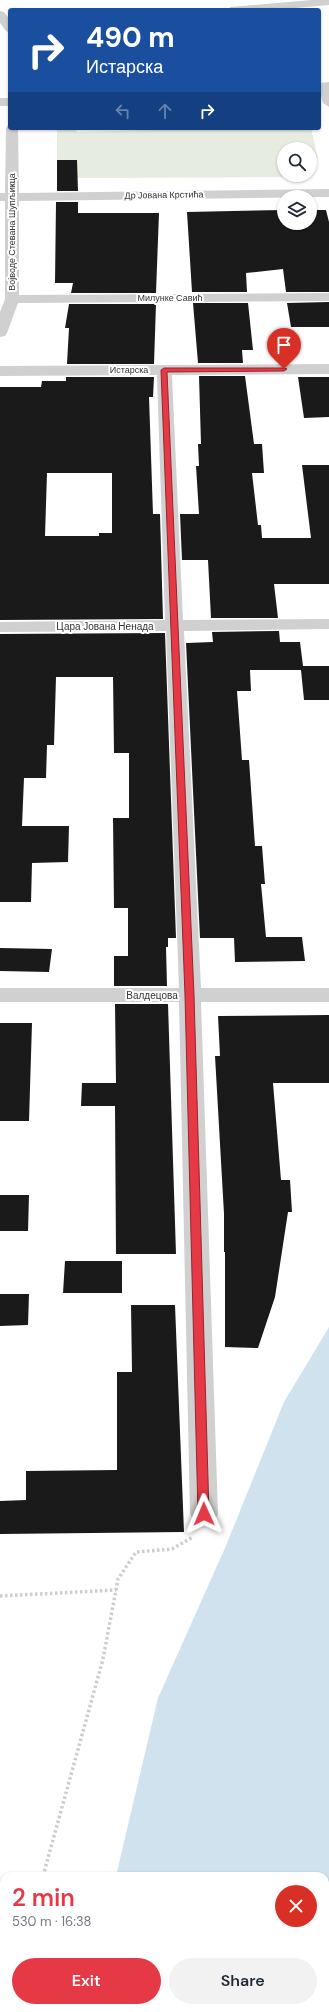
<!DOCTYPE html>
<meta charset="utf-8">
<style>
body{margin:0;font-family:"DM Sans",sans-serif;background:#f2f2f3;color:#1f2937;height:100vh;display:flex;flex-direction:column;font-size:15px;white-space:nowrap}
*{box-sizing:border-box;margin:0}
p{font-size:13px;color:#747a83}
.icon{flex:none;width:22px;height:22px;fill:none;stroke:currentColor;stroke-width:2;stroke-linecap:round;stroke-linejoin:round}
.map{position:relative;flex:1;overflow:hidden}
.details{position:absolute;left:0px;top:1872px;width:329px;height:140px;display:flex;flex-direction:column;background:#fff;border-radius:12px 12px 0 0;box-shadow:0 1px 3px #0004}
.details>*{flex:none}
.banner{position:absolute;left:8px;top:8px;width:313px;height:122px;border-radius:4px;box-shadow:0 1px 3px #0004;background:#1a4fa0;color:#fff;overflow:hidden}
.controls{position:absolute;left:277px;top:142px;display:grid;gap:8px}
.controls a{display:grid;place-items:center;width:40px;height:40px;border-radius:50%;background:#fff;box-shadow:0 1px 3px #0004;font-size:20px}
.pin{position:absolute;display:grid;place-items:center;width:34px;height:34px;color:#fff;margin:-41px -17px;border-radius:50% 50% 50% 0;rotate:-45deg;box-shadow:0 0 4px #0007}
.pin .icon{rotate:45deg}
.me{position:absolute;width:44px;margin:-22px;rotate:359deg;stroke-linejoin:round;filter:drop-shadow(0 0 3px #0008)}
.turn{display:flex;align-items:center;gap:14px;height:84px;padding:0 12px;font-size:18px}
.turn .icon{width:52px;height:52px;stroke-width:2.5}
.turn b{display:block;font-size:28px;line-height:34px}
.lanes{display:flex;align-items:center;height:38px;padding:0 12px;background:#0003;justify-content:center;gap:20px;direction:ltr}
.lanes .off{opacity:.35}
.round{display:grid;place-items:center;flex:none;width:42px;height:42px;border-radius:21px;background:#f2f2f3}
.summary{display:flex;align-items:center;justify-content:space-between;height:68px;padding:0 12px}
h1{font-size:24px;font-weight:600;line-height:30px;color:#e63946}
.cta{display:flex;gap:8px;margin-top:auto;padding:8px 12px}
.cta a{flex:1;height:46px;border-radius:24px;background:#e63946;color:#fff;font-size:16px;font-weight:600;line-height:46px;text-align:center}
.cta a+a{background:#f2f2f3;color:#1f2937}
.map>svg:first-child{display:block}
.green{fill:#e6ecdf}
.water{fill:#cfe2ee}
.building{fill:#1a1a1a;fill-rule:evenodd}
.lines{fill:none;stroke-linecap:round;stroke-linejoin:round}
.path{stroke:#cdcdcd;stroke-width:3.5;stroke-dasharray:2.5 2.5;stroke-linecap:butt}
.minor{fill:#d0d0d0;fill-rule:evenodd}
.tertiary{fill:#d0d0d0;fill-rule:evenodd}
.route{fill:#e63946;stroke:#96252e}
.labels{text-anchor:middle;stroke-width:4;stroke-linejoin:round;paint-order:stroke}
.far-street-label{font-size:9px;fill:#333;stroke:#fff}
.street-label{font-size:10px;fill:#333;stroke:#fff}
</style>
<div class="map">
<svg width="329" height="2012" viewBox="0 0 329 2012">
<rect width="100%" height="100%" fill="#fff"/>
<path class="green" d="M218,128H311L318,159H310V149H284V175H301L302,177L77,178L57,168V129H76L77,132Z"/>
<path class="water" d="M329,1327V2012H96V2008H325V1876H116L158,1698L225,1548L284,1402Z"/>
<path class="building" d="M57,160H77L78,191H57Z
M56,202H78V213H159L156,293H71L73,283H55Z
M284,210V223H310V210H326L329,222V292H286L283,269L246,273L247,292H192L187,212Z
M329,302V327H291L287,303Z
M193,303H248L253,350H242L243,363H198Z
M69,304H156L154,364H67L69,328H65Z
M199,376H245L254,444H262L264,473H252L258,525H261L262,538H311L302,465H329V584H274L278,618H211L208,560H182L180,514H199L196,466H199L198,444H201Z
M66,377H154L153,397H149L153,514H160L163,619L0,620V387H41L42,381H66ZM47,473H112V533H99V536H45Z
M298,377H329V417L304,418Z
M279,631L280,642H300L303,666H329V700H304L301,670H250L251,691H237L242,760H249L255,846H262L265,884H261L266,937H302L305,961L235,962L234,938H200L186,643L213,642L212,632Z
M165,633L176,938H168V947H166L167,986H114V956H128V908H114L113,818H129V753H114L113,677H56L54,745H47L46,778H24L22,826H69L68,862L32,863L31,902H0V634Z
M0,948L52,949L49,972L0,971Z
M115,1004H168L176,1254H116L115,1106H81L82,1083H116Z
M329,1015V1083H273L281,1180H290L292,1212H288L275,1297L258,1348L225,1347V1252H224V1214L215,1056H220L218,1016Z
M0,1023H32L29,1121H0Z
M0,1195H29L28,1231H0Z
M65,1261H122V1293H63Z
M0,1294H29L28,1325L0,1326Z
M131,1305H175L184,1532L0,1534V1501L26,1500V1471L117,1470V1372H132Z"/>
<g class="lines">
<path class="path" d="M0,1596L116,1590
M43,1876L103,1659L118,1579L136,1552L172,1549L193,1537
M30,2008V2012"/>
<path class="minor" d="M312,0H329V5L273,10H225L231,7Z
M0,11L4,12L10,20V33L6,31L0,23Z
M325,83L329,84V107L323,103L319,88L321,84Z
M8,125H10V128H18L19,193L329,189V197L19,201V295L329,293V301L18,303L7,333L5,336L0,337V312L5,299V201H0V193H5L6,128Z
M329,364V374L172,375L183,620L329,619V629L184,631L201,988H329V1002H201L218,1514L214,1521L204,1524L194,1521L190,1514L179,1002H0V988H179L166,631L0,632V622L165,620L157,375L0,376V366Z"/>
<path class="tertiary" d="M329,82V90L319,91V83Z
M0,98H10V106H0Z"/>
</g>
<path class="route" d="M164,368H284L287,369L284,371L167,372L194,995L209,1514L204,1518L198,1514L185,995L161,370Z"/>
<g class="labels">
<g class="far-street-label">
<text transform="translate(164 195) rotate(-1)" y="3">Др Јована Крстића</text>
<text transform="translate(12 232) rotate(-90)" y="3">Војводе Стевана Шупљикца</text>
<text x="170" y="301">Милунке Савић</text>
<text x="129" y="373">Истарска</text>
</g>
<g class="street-label">
<text x="105" y="630">Цара Јована Ненада</text>
<text x="152" y="999">Валдецова</text>
</g>
</g>
</svg>
<div class="controls">
<a><svg class="icon" aria-label="search" viewBox="0 0 24 24"><circle cx="10" cy="10" r="6"/><path d="M15 15l6 6"/></svg></a>
<a><svg class="icon" aria-label="layers" viewBox="0 0 24 24"><path d="M12 4l9 5-9 5-9-5zM3 14l9 5 9-5"/></svg></a>
</div>
<div class="pin" style="left:284px;top:369px;background:#d93025"><svg class="icon" aria-label="arrive" viewBox="0 0 24 24"><path d="M6 21V4h12l-3 4 3 4H6"/></svg></div>
<svg class="me" style="left:204px;top:1514px" viewBox="-20 -20 40 40"><path d="M0-17L14 15 0 8-14 15z" fill="#e63946" stroke="#fff" stroke-width="4"/></svg>
<div class="banner">
<div class="turn"><svg class="icon" aria-label="right" viewBox="0 0 24 24"><path d="M7 20v-9h11M14 6l5 5-5 5"/></svg><div><b>490 m</b>Истарска</div></div>
<div class="lanes"><svg class="icon off" aria-label="left" viewBox="0 0 24 24"><path d="M17 20v-9H6M10 6l-5 5 5 5"/></svg><svg class="icon off" aria-label="ahead" viewBox="0 0 24 24"><path d="M12 20V5M6 11l6-6 6 6"/></svg><svg class="icon" aria-label="right" viewBox="0 0 24 24"><path d="M7 20v-9h11M14 6l5 5-5 5"/></svg></div>
</div>
<section class="details">
<div class="summary"><div><h1>2 min</h1><p>530 m · 16:38</p></div><a class="round" style="background:#d93025;color:#fff"><svg class="icon" aria-label="close" viewBox="0 0 24 24"><path d="M6 6l12 12M18 6L6 18"/></svg></a></div>
<div class="cta"><a>Exit</a><a>Share</a></div>
</section>
</div>
